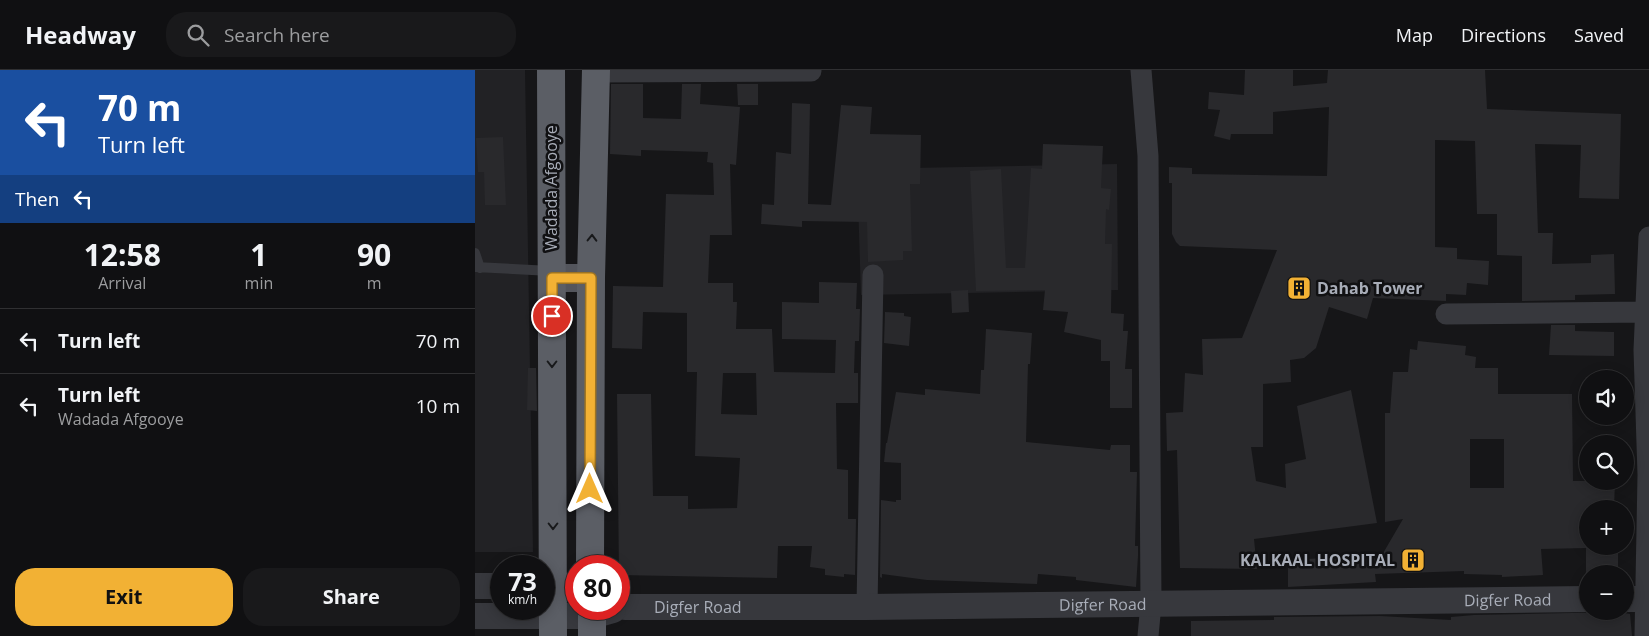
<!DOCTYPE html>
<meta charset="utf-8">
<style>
body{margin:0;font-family:"Open Sans",sans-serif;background:#19191b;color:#f1f3f6;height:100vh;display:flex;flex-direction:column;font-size:19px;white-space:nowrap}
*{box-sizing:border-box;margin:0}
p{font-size:16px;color:#9c9d9f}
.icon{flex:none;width:28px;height:28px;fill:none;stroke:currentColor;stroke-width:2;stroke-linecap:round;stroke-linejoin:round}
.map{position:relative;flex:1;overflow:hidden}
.details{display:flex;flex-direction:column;background:#101012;width:475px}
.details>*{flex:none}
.banner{background:#1a4fa0;color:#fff;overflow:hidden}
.buttons{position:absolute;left:1104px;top:300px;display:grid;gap:10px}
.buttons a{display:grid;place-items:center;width:55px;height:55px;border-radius:50%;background:#101012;box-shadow:0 2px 12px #0003,0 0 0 1px #303032;font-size:25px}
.speed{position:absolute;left:15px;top:485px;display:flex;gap:10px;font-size:25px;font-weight:700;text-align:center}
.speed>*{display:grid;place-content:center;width:65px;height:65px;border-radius:50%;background:#101012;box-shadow:0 2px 12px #0003,0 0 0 1px #303032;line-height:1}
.speed small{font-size:12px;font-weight:400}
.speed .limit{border:8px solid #d22;background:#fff;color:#111}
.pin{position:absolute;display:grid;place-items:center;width:42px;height:42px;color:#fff;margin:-21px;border:2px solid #fff;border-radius:50%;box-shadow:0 1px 5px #0007}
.me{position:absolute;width:55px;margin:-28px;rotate:0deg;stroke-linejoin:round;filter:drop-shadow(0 0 4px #0008)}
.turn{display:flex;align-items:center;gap:18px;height:105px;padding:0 15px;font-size:22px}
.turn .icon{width:65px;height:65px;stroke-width:2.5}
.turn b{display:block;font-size:35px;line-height:42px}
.then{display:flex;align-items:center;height:48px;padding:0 15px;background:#0003;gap:10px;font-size:19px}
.eta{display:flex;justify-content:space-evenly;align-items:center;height:85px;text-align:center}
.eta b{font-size:30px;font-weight:700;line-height:35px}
.cta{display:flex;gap:10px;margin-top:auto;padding:10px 15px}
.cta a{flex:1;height:58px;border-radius:20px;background:#f2b134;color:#111;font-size:20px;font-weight:700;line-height:58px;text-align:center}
.cta a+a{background:#19191b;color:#f1f3f6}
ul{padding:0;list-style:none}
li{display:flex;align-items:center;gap:15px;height:65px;padding:0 15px;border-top:1px solid #303032}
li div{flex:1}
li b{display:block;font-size:19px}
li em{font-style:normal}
header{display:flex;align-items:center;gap:30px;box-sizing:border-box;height:70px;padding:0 25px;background:#101012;border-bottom:1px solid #303032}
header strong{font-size:24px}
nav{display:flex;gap:28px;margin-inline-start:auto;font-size:18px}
.search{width:350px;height:45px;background:#19191b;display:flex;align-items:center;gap:12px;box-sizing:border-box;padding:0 18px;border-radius:20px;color:#9c9d9f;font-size:19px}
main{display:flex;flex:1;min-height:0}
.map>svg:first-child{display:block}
.built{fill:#222225}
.building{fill:#29292c;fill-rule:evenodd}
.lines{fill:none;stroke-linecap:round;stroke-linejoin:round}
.service{stroke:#37383d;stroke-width:10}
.minor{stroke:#37383d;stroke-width:21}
.tertiary{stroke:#37383d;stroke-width:26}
.primary{stroke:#53555c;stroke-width:28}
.trunk{stroke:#5b5e65;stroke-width:28}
.oneway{stroke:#18191b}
.route-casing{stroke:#9d7322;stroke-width:12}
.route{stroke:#f2b134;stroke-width:9}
.labels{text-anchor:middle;stroke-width:5;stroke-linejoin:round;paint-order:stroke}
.street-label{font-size:16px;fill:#a8adb8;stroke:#111113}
.poi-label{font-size:16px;font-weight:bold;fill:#a8adb8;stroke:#111113;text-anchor:start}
</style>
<header>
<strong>Headway</strong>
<div class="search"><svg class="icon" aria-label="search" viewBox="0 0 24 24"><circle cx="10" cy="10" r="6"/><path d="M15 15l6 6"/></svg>Search here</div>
<nav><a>Map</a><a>Directions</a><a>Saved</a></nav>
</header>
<main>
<section class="details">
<div class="banner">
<div class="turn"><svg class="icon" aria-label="left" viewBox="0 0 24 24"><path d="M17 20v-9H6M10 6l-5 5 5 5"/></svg><div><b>70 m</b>Turn left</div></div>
<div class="then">Then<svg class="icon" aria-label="left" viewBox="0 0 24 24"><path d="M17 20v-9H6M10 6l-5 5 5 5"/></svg></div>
</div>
<div class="eta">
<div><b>12:58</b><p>Arrival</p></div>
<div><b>1</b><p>min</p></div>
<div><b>90</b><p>m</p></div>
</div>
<ul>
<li><svg class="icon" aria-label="left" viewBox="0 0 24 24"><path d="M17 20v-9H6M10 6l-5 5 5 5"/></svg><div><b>Turn left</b></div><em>70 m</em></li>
<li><svg class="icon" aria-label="left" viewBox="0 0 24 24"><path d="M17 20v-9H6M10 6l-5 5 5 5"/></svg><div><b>Turn left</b><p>Wadada Afgooye</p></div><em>10 m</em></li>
</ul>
<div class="cta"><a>Exit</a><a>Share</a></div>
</section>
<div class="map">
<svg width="1174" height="566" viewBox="0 0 1174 566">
<rect width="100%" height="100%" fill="#161618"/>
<path class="built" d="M0,0H50L58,482H0Z
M642,94L643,220L386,225L382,99Z"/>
<path class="building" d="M770,0H818V16L852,13L853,0H1010L1012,39L1146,44L1144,129L1104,128L1106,75L1060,74L1063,163H1078L1077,194L1116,193V185L1139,184L1140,224L1100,225V230L1047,231V186L1022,185V144H1002L1000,71L960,70V177L982,178V189L1014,191L1013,215L992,213L991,225L971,224V231L898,228L892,249L854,237L841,278L829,288L815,290L816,312L788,314V377H776L781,411L811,418L810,394L831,389L822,336L876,320L902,453L779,469L782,499L705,498L702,380L692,381L691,343L708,342L710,303L728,305L727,269L767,268L802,180L705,176L701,172L697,164V113H694V97L717,98V104L852,106L854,37L798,42V64H756L755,70L739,66L745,40L733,39L734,22L769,25Z
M136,14H168V48L206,49L207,14H226L225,34L265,37L261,95L255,94L257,165H235L233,213H258V232H262L261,259H297L299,302L360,303L361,270L307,269V232L344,233V212L382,213L381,239H385L384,271H380L379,303H383V333H361L362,399L373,400V449H381L380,505L369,504V507L350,505V499L335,497L337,476H303L302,508L144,505L142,324H176L178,426H213V439L262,438L265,388L220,386L222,302H212V243L168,242L167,279L137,278L138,216L188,217L191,124L239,125L238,93L232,92L233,82L166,80V86L135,84ZM248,303H281L282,345L246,344Z
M262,14H283V35H263Z
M317,33L335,34L333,134L356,135L366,35L397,37L395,64L446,65L445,114H435L437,181H428V190L393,192L392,152L327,151V157L286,154L287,134L299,135L301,82L316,84Z
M28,67L31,135H10L9,102H3L1,68Z
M568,74L628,76L626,118L636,119L634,140L631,139L630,174H637L636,243L649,244L648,261H653L650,299H657V338H635V291H626V270L589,262L593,242L568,240L570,220L501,221L495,101L526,99L531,198H550L556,98L567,99Z
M493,220L494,242L477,243L476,221Z
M410,242L429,243V246L436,247L434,276L409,273Z
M1076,255H1100V261L1139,262V286L1074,285Z
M511,259L557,263L555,294H553L551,372L635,380L636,375H655V402H662L660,476H663V486L661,517L601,510V507L563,504L562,514L452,510L407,504V508L405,507L406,430L421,432V430H426V393L409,392L411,373H412L421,322L450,325V319L505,324L506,300H509Z
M943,271L991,276L990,285L1001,287L1000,298H1023V324H1097L1098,411H1140L1139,439H1112V476H1143V503H1111V478L1066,479L1068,505L1027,507V505L989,504V501L900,504L901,512L813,517V490L907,485L928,449L910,452V343H915L918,302H933L935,279L942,280ZM995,369H1029V418H995Z
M53,298H61L62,341L52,340Z
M1143,542L1155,544L1157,566H716V551L799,550V547L905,546L976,550V547L999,545Z"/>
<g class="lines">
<path class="service" d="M0,183L5,198
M0,197L76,201"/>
<path class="minor" d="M666,0L673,86L676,534L673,566
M121,2L336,1
M971,244L1170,242
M392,537L398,205
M1170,566L1173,405L1169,280L1174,167"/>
<g class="tertiary">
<path d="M69,515L101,516"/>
<path d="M0,516H26"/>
<path d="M1150,529H1174"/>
<path id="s1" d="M144,533L150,537H392L1112,529"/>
<path d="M0,546H117L138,540"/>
</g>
<path class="primary" d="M77,208H116"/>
<path class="trunk" d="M76,0L78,566
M115,496L116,208L121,0
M117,539V566"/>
</g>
<defs><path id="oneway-chevron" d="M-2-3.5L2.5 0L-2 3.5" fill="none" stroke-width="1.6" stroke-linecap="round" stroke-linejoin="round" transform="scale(1.25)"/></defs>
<g class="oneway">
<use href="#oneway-chevron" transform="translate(117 168) rotate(-89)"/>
<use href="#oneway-chevron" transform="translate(77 294) rotate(90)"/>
<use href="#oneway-chevron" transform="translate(78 456) rotate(90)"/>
</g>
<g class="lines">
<g class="route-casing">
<path id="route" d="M77,246V208H116L115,419"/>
</g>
<use href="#route" class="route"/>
</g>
<defs>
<g id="building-square" transform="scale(1.25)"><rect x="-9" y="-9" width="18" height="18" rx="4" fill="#f2b134" stroke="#111113"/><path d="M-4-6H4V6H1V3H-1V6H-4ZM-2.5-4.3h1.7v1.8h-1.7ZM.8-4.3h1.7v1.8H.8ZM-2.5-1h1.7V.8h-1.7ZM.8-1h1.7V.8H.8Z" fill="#111"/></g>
</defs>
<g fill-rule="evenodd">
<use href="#building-square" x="824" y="218"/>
<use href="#building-square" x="938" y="490"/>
</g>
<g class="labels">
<g class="street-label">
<text transform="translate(76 118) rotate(-90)" y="6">Wadada Afgooye</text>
<text dy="6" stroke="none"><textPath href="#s1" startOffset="890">Digfer Road</textPath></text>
<text dy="6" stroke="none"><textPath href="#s1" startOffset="485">Digfer Road</textPath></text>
<text dy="6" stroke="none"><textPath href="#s1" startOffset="80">Digfer Road</textPath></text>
</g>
<g class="poi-label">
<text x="842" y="224">Dahab Tower</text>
<text x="920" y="496" text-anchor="end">KALKAAL HOSPITAL</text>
</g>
</g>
</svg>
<div class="buttons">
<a><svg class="icon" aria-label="sound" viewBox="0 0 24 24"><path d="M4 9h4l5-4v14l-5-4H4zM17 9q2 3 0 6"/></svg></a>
<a><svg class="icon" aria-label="search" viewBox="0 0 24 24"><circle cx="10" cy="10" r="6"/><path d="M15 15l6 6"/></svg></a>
<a>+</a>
<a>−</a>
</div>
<div class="speed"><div>73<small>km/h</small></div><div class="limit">80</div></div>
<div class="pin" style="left:77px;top:246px;background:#d93025"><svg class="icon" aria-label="arrive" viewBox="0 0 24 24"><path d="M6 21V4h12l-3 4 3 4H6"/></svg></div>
<svg class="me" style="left:115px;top:419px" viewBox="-20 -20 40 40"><path d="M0-17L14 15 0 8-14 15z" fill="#f2b134" stroke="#fff" stroke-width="4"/></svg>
</div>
</main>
